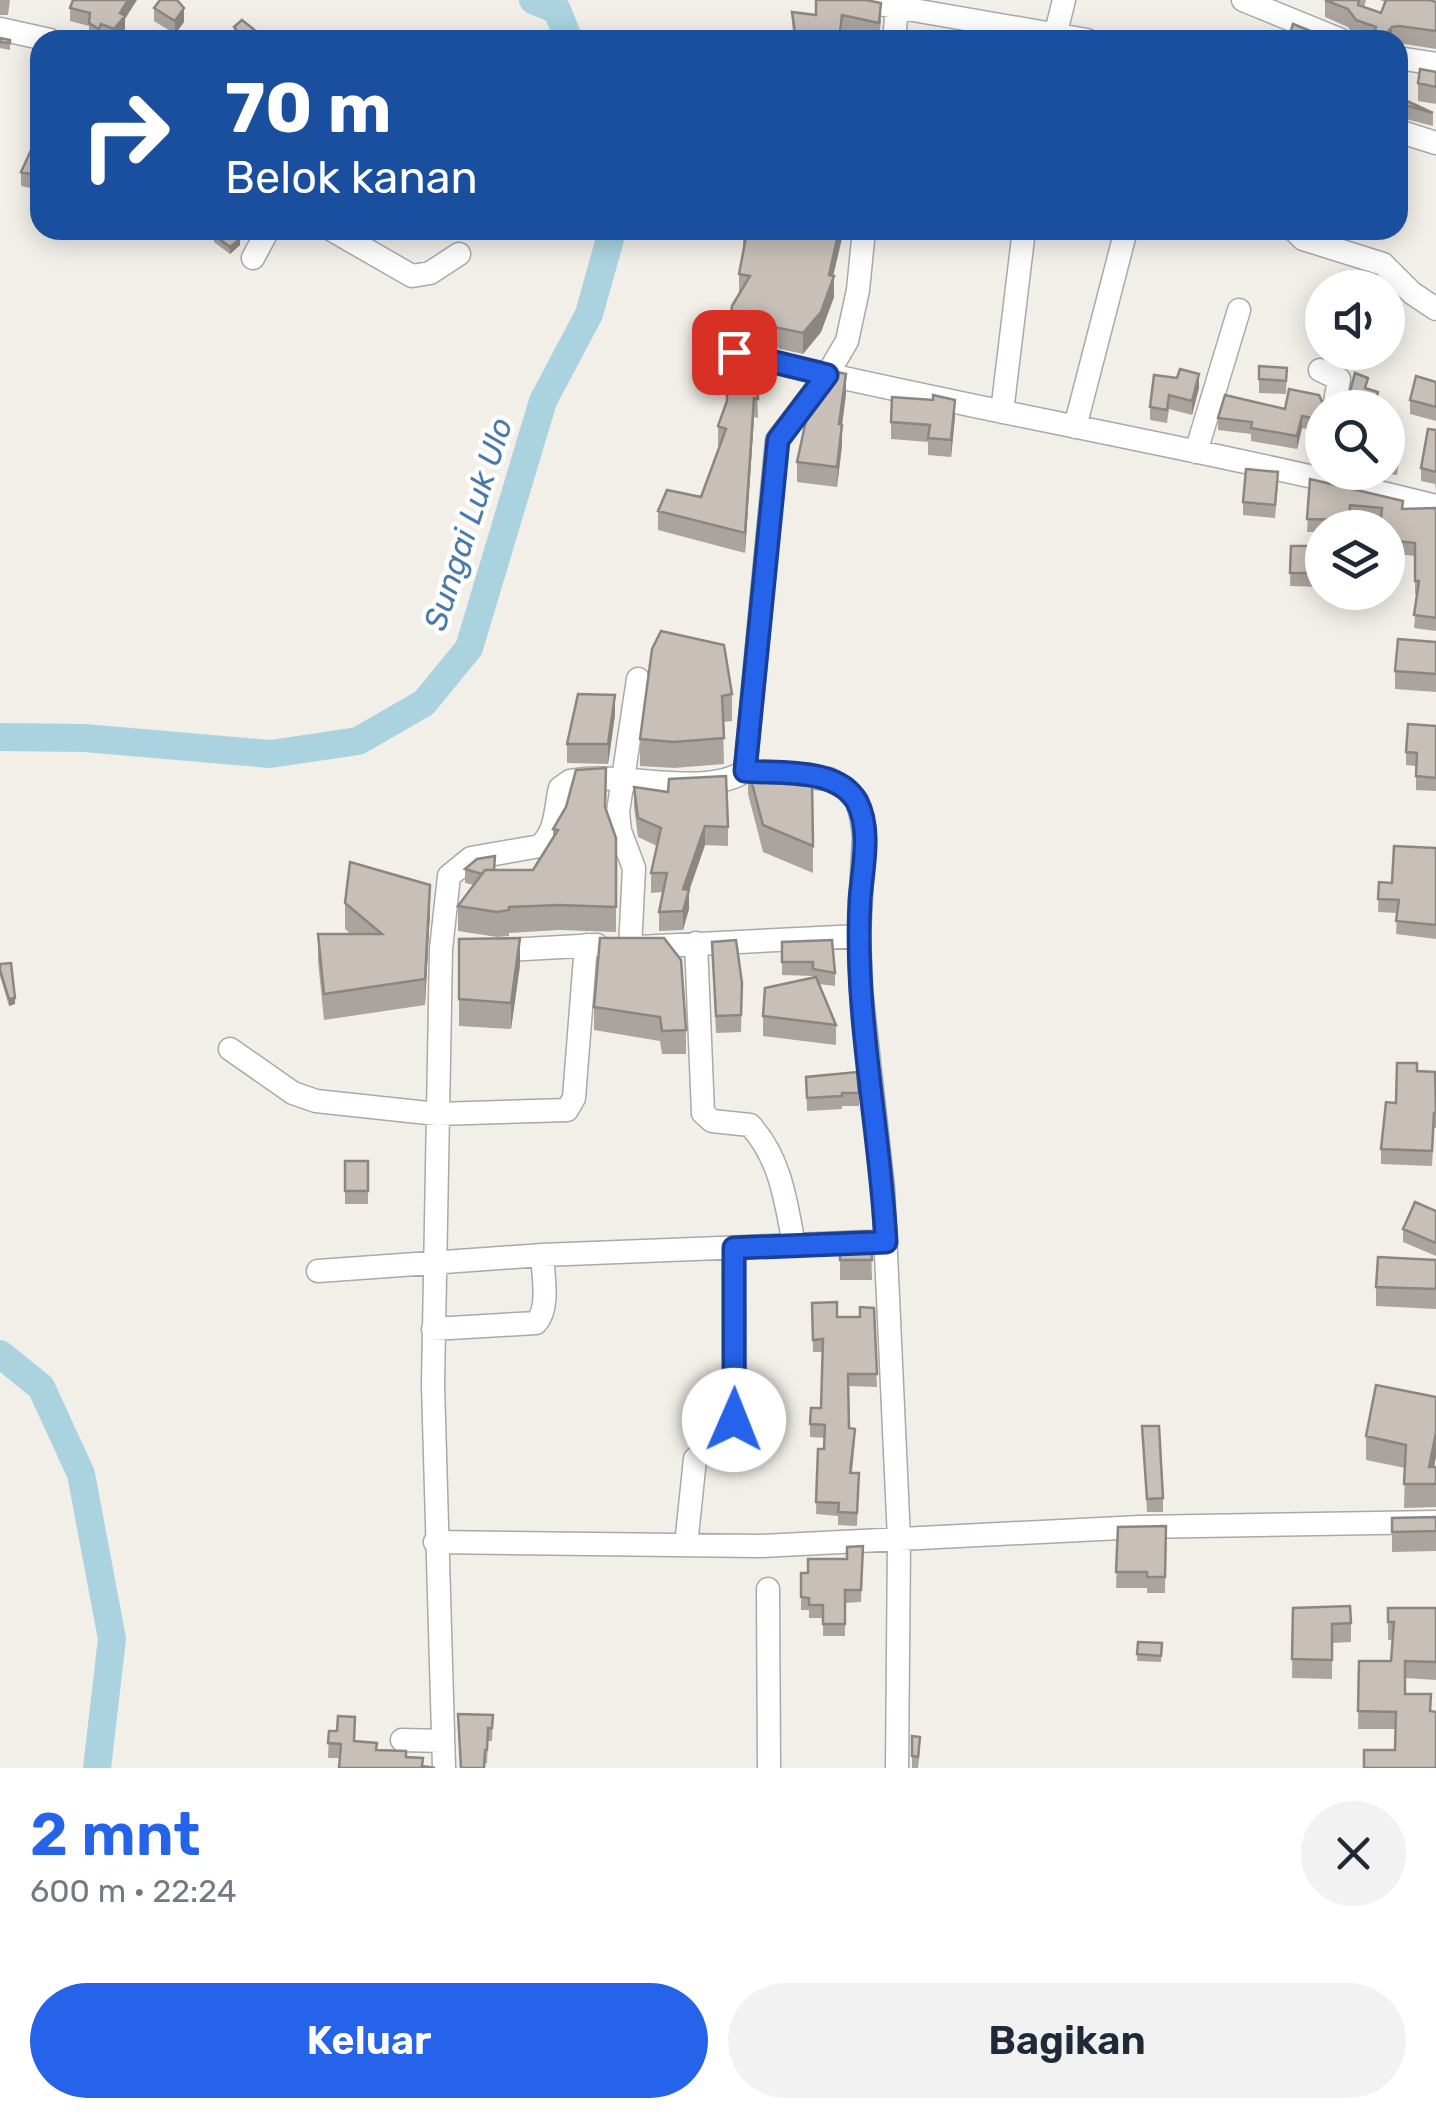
<!DOCTYPE html>
<html lang="id">
<meta charset="utf-8">
<style>
body{margin:0;font-family:Rubik,sans-serif;background:#f2f2f3;color:#1f2937;height:100vh;display:flex;flex-direction:column;font-size:38px;white-space:nowrap}
*{box-sizing:border-box;margin:0}
p{font-size:32px;color:#747a83}
.icon{flex:none;width:55px;height:55px;fill:none;stroke:currentColor;stroke-width:2;stroke-linecap:round;stroke-linejoin:round}
.map{position:relative;height:1768px;overflow:hidden}
.side{display:flex;flex-direction:column;background:#fff;flex:1}
.side>*{flex:none}
.guide{position:absolute;left:30px;top:30px;width:1378px;height:210px;border-radius:30px;box-shadow:0 5px 25px #0003;background:#1a4fa0;color:#fff;overflow:hidden}
.tools{position:absolute;left:1305px;top:270px;display:grid;gap:20px}
.tools a{display:grid;place-items:center;width:100px;height:100px;border-radius:50%;background:#fff;box-shadow:0 5px 25px #0003;font-size:50px}
.pin{position:absolute;display:grid;place-items:center;width:85px;height:85px;color:#fff;margin:-42px;border-radius:20px;box-shadow:0 5px 15px #0006}
.me{position:absolute;width:110px;margin:-55px;rotate:1deg;stroke-linejoin:round;filter:drop-shadow(0 0 8px #0008)}
.turn{display:flex;align-items:center;gap:35px;height:210px;padding:0 30px;font-size:45px}
.turn .icon{width:130px;height:130px;stroke-width:2.5}
.turn b{display:block;font-size:70px;line-height:85px}
.round{display:grid;place-items:center;flex:none;width:105px;height:105px;border-radius:52px;background:#f2f2f3}
.headline{display:flex;align-items:center;justify-content:space-between;height:170px;padding:0 30px}
h1{font-size:60px;font-weight:600;line-height:75px;color:#2563eb}
.primary-button{display:flex;gap:20px;margin-top:auto;padding:20px 30px}
.primary-button a{flex:1;height:115px;border-radius:60px;background:#2563eb;color:#fff;font-size:40px;font-weight:600;line-height:115px;text-align:center}
.primary-button a+a{background:#f2f2f3;color:#1f2937}
.map>svg:first-child{display:block}
.lines{fill:none;stroke-linecap:round;stroke-linejoin:round}
.river{stroke:#aad3df;stroke-width:28}
.minor-casing{stroke:#a9a9a9;stroke-width:25}
.minor{stroke:#fff;stroke-width:22}
.wall{fill:#aba49e}
.shaded-wall{fill:#8b8681}
.building{fill:#c7bfb8;stroke:#8b8681;stroke-width:2.5}
.route-casing{stroke:#184099;stroke-width:25}
.route{stroke:#2563eb;stroke-width:18}
.labels{text-anchor:middle;stroke-width:9;stroke-linejoin:round;paint-order:stroke}
.water-label{font-size:32px;font-style:italic;fill:#4a7aab;stroke:#fff}
</style>
<div class="map">
<svg width="1436" height="1768" viewBox="0 0 1436 1768">
<rect width="100%" height="100%" fill="#f2efe9"/>
<g class="lines">
<path class="river" d="M533,0L557,10L569,40
M0,737L84,738L270,754L358,741L424,703L469,648L543,401L589,314L610,239L609,230
M0,1354L41,1387L81,1474L112,1639L97,1768"/>
<g class="minor-casing">
<path id="minor" d="M855,0L1087,40
M1243,0L1341,40
M0,29L50,40
M894,40L897,7
M1054,40L1064,0
M1398,58L1436,64
M1398,131L1436,143
M332,230L412,276L430,273L459,254
M1294,230L1303,239L1383,264L1412,293L1436,309
M253,258L268,230
M734,353C967,409 1204,448 1436,506
M1320,370L1339,379L1334,408
M1002,412L1024,230
M1075,427L1126,230
M1196,452L1239,310
M745,771L777,440L827,375L847,341L858,290L864,230
M696,943L703,1113L712,1121L750,1125C781,1159 786,1202 794,1245
M639,947L859,936
M630,948L634,868L620,831L618,812L638,679
M490,951L597,945
M230,1049L293,1093L316,1101L437,1114L567,1110L574,1098L586,945
M318,1271L542,1255L868,1242
M433,1329L536,1323C550,1308 543,1275 542,1255
M435,1542L760,1546L1140,1527L1436,1522
M686,1545L695,1459L732,1430L735,1420L734,1248
M768,1589L769,1768
M402,1740L443,1741
M444,1768L433,1385L441,949L449,876L471,858L540,846C557,831 555,808 560,788L570,781C618,770 705,799 745,771L829,779L845,788L857,801L861,815L864,835L859,936L861,990L883,1188L899,1539L897,1768"/>
</g>
<use href="#minor" class="minor"/>
</g>
<path class="wall" d="M0,0H10L8,15H0Z
M178,0L184,22L175,34L154,21V8Z
M815,0L881,20L879,39L842,31L841,40H793L792,12L816,15Z
M1325,0H1366L1364,7L1381,13L1385,2L1380,0H1430L1436,2V49L1398,43V40H1363L1356,38L1348,27L1325,17Z
M70,8L125,19V29L116,40H107L101,38L100,40H96L89,36V26L70,21Z
M234,27L262,40H234Z
M0,38L10,40V50L0,48Z
M1436,72V104L1418,101V83Z
M1398,97L1433,113V126L1398,117Z
M40,150V190L21,186V172Z
M214,235L240,245L230,254L214,242Z
M743,237L833,276L834,297L821,332L803,354L731,338V318L739,295V274L743,253Z
M756,354L758,418L754,417L745,553L658,530V511L701,497L720,446L718,445V426Z
M1259,366L1287,368L1286,394L1259,393Z
M1154,375L1199,388L1192,415L1169,409L1167,423L1150,420V407Z
M1436,382V421L1410,414V400Z
M846,394L842,425V445L837,487L797,482V462Z
M1322,408V432L1302,428L1297,449L1251,441V434L1218,430V418L1285,409Z
M955,417L951,457L928,455V442L891,439V422Z
M1436,430V491L1435,484L1421,481V468Z
M1388,438L1400,452L1397,475L1383,473L1388,472Z
M1310,479L1403,509L1436,508V631L1414,628L1417,594H1415V556L1388,553V528L1381,521L1350,518L1349,528H1322V532H1307Z
M1278,485L1275,518L1243,515V502Z
M1291,546H1320L1319,587L1290,586Z
M1436,642V692L1395,689V671Z
M652,649L732,694V721L723,722L724,764L674,768L640,766V739Z
M615,715L608,764L567,763V744Z
M1436,726V791L1416,790V766L1406,765V752Z
M748,768L813,846V873L763,852L748,794Z
M634,787L728,827V846L705,845L689,891V909L683,930L659,931V912L663,892L651,893V873L657,846L638,837L634,807Z
M605,808L616,838V932L559,930L509,933V936L497,937L458,931V906L474,885L465,883V869L533,870L553,838V829Z
M1436,848V939L1396,934L1397,913L1378,912L1379,882L1392,883Z
M345,903L430,911L425,1005L324,1020L318,961V934H351L345,929Z
M664,938L686,1030V1054H662L660,1041L594,1030V1007Z
M459,939L520,965L511,1029L459,1026Z
M712,942L742,983L741,1032L716,1033Z
M782,942L835,973V986L819,984L836,1025V1045L763,1036V1016L813,978V976L782,975Z
M0,964L15,1004L9,1006L0,976Z
M1417,1071L1436,1090V1128H1434L1432,1166L1381,1164V1149L1396,1103Z
M806,1077L859,1093V1106H842V1109L807,1111Z
M345,1161H368V1204H345Z
M1436,1211V1256L1403,1242V1229Z
M871,1238L872,1280H840V1239Z
M1436,1260V1309L1376,1306V1287Z
M812,1303L837,1317H860L874,1308L877,1387L848,1386L849,1428L855,1441L852,1473H859L857,1526L838,1525V1516L816,1514L818,1449H824L825,1438L810,1437V1424L821,1408L823,1352H813Z
M1436,1397V1457L1434,1467H1436V1507L1404,1508L1405,1468L1366,1460V1436Z
M1142,1426L1163,1498V1512H1147Z
M1436,1517V1551L1392,1552V1518Z
M1166,1526L1165,1593H1147V1588H1116L1118,1527Z
M863,1546L861,1602L845,1603V1636H823V1618H809V1610H801V1573H808L847,1559Z
M1293,1608L1351,1623V1642L1332,1643V1679L1292,1678Z
M1388,1608H1436V1680L1405,1678L1395,1750V1729H1358L1359,1661H1391L1393,1640H1388Z
M1138,1642L1162,1643L1161,1662L1137,1661Z
M493,1715L492,1741H488L487,1763L460,1768Z
M355,1717L340,1758H328L329,1731H337Z
M912,1736L920,1750L918,1768H912Z"/>
<path class="shaded-wall" d="M128,0H137L125,19V29L116,40H114V29L120,13Z
M184,8V22L175,34V21Z
M1392,27V40H1383V37Z
M839,230H844L832,281L834,276V297L821,332L803,354V333L829,275Z
M240,239V245L230,254V247Z
M846,374V394L842,425V445L837,487L839,424Z
M1199,374V388L1192,415V401Z
M754,398V417L745,553V533Z
M955,400V417L951,457V440Z
M1302,416V428L1297,449V436Z
M615,695V715L608,764V744Z
M705,826V845L689,891V909L683,930V889Z
M430,885V911L425,1005V979Z
M520,938V965L511,1029V1003Z
M15,998V1004L9,1006V999Z
M1436,1433V1457L1430,1484L1429,1467Z"/>
<path class="building" d="M73,0H128L120,13L125,16L114,29L101,24L99,29L89,23L90,13L70,8Z
M160,0H177L184,8L175,21L154,8Z
M816,0H866L881,3L879,23L842,15L839,40H796L792,12L816,15Z
M1325,0H1359L1358,5L1381,13L1386,0H1430L1436,2V31L1399,26L1392,27L1383,37L1384,40H1371L1376,27L1356,20L1348,9Z
M242,20L262,36L259,40H245L234,27Z
M1293,24L1333,40H1288Z
M0,38L10,40V43L0,42Z
M1420,69L1436,72V87L1418,83Z
M1398,97L1433,113L1398,103Z
M32,148L40,150V176L21,172Z
M222,230H230L240,239L230,247L214,235Z
M745,230H839L829,275L834,276L821,312L803,333L731,318L732,306L750,276L739,274L746,237H743Z
M728,347L756,354L758,399L754,398L745,533L658,511L667,490L701,497L726,429L718,426L727,401Z
M1259,366L1287,368L1286,381L1259,379Z
M1180,369L1199,374L1192,401L1169,395L1167,410L1150,407L1154,375L1177,378Z
M833,371L846,374L839,424L842,425L837,467L797,462L810,402Z
M1355,373L1368,378L1365,388L1378,392L1374,408H1341L1348,399Z
M1416,376L1436,382V407L1410,400Z
M1289,389L1319,395L1325,408H1322V420L1302,416L1297,436L1251,428L1252,422L1218,418L1225,395L1285,409Z
M933,395L955,400L951,440L928,438L930,425L891,422L892,397L933,400Z
M1428,429L1436,430V472L1421,468Z
M1388,438L1400,440L1397,463L1388,462Z
M1246,469L1278,472L1275,505L1243,502Z
M1310,479L1403,501L1402,509L1436,508V618L1414,615L1419,581H1415V543L1388,540V528H1380L1382,508L1350,505L1349,520L1307,519Z
M1291,546H1320L1319,573H1290Z
M661,631L724,645L732,694L722,696L724,738L674,742L640,739L652,649Z
M1398,639L1436,642V674L1395,671Z
M578,694L615,695L608,744H567Z
M1408,724L1436,726V778L1416,776L1417,753L1406,752Z
M606,768L605,807L616,838V907L559,905L509,907V910L497,912L458,906L485,870H533L558,830L553,829L566,807L576,770Z
M748,768L812,778L813,846L763,825Z
M726,776L728,827L705,826L683,889L689,890L683,911L659,912L667,873H651L661,828L638,818L634,787L668,792L669,779Z
M1394,846L1436,848V925L1396,921L1399,900L1378,899L1379,882L1392,883Z
M495,856L494,870H485L482,874L465,869L477,859Z
M350,862L430,885L425,979L324,994L318,934H382L345,903Z
M520,938L511,1003L459,999V939Z
M600,938H664L681,960L686,1030L662,1031L660,1017L594,1007Z
M736,940L742,983L741,1015L716,1016L712,942Z
M832,940L835,973L813,969V962H782V942Z
M11,963L15,998L9,999L0,970V964Z
M816,977L836,1025L763,1016L765,988Z
M1397,1063H1417V1071L1435,1072L1436,1113H1434L1432,1151L1381,1149L1386,1102L1396,1103Z
M857,1072L859,1093H842V1096L807,1098L806,1077Z
M345,1161H368V1191H345Z
M1415,1202L1436,1211V1243L1403,1229Z
M871,1238L872,1260H840V1239Z
M1378,1257L1436,1260V1289L1376,1287Z
M837,1302V1317H860V1307L874,1308L877,1374H848L849,1428L855,1429L850,1473H859L857,1513L838,1512L839,1503L816,1502L818,1449H824L825,1425L810,1424L811,1408H821L823,1339L813,1340L812,1303Z
M1376,1385L1436,1397V1433L1429,1467H1436V1484H1404L1406,1445L1366,1436Z
M1142,1426H1159L1163,1498L1147,1499Z
M1436,1517V1531L1392,1532V1518Z
M1166,1526L1165,1577H1147V1572H1116L1118,1527Z
M863,1546L861,1590H845V1624H823V1605H809V1598L801,1597V1573H808V1559H847V1547Z
M1350,1606L1351,1623L1332,1624V1660L1292,1659L1293,1608Z
M1388,1608H1436V1662L1405,1661V1694H1431L1430,1711L1436,1712V1768H1364V1750H1395L1396,1712L1358,1711L1359,1661H1391L1394,1622H1388Z
M1138,1642L1162,1643L1161,1656L1137,1654Z
M458,1714L493,1715L492,1728H488L487,1750H485L484,1768H461Z
M338,1716L355,1717L354,1741L377,1743L376,1750L406,1751V1757L423,1758L422,1766L435,1768H339L341,1744L328,1743L329,1731H337Z
M912,1736L920,1737L918,1757L912,1756Z"/>
<g class="lines">
<g class="route-casing">
<path id="route" d="M734,352L827,375L778,440L745,771C779,774 838,767 857,802C872,830 862,871 860,900C854,1015 880,1128 886,1242L734,1248V1420"/>
</g>
<use href="#route" class="route"/>
</g>
<g class="labels">
<g class="water-label">
<text transform="translate(468 524) rotate(-72)" y="11">Sungai Luk Ulo</text>
</g>
</g>
</svg>
<div class="tools">
<a><svg class="icon" aria-label="sound" viewBox="0 0 24 24"><path d="M4 9h4l5-4v14l-5-4H4zM17 9q2 3 0 6"/></svg></a>
<a><svg class="icon" aria-label="search" viewBox="0 0 24 24"><circle cx="10" cy="10" r="6"/><path d="M15 15l6 6"/></svg></a>
<a><svg class="icon" aria-label="layers" viewBox="0 0 24 24"><path d="M12 4l9 5-9 5-9-5zM3 14l9 5 9-5"/></svg></a>
</div>
<div class="pin" style="left:734px;top:352px;background:#d93025"><svg class="icon" aria-label="arrive" viewBox="0 0 24 24"><path d="M6 21V4h12l-3 4 3 4H6"/></svg></div>
<svg class="me" style="left:734px;top:1420px" viewBox="-20 -20 40 40"><circle r="19" fill="#fff"/><path d="M0-13L10 11 0 6-10 11z" fill="#2563eb"/></svg>
<div class="guide">
<div class="turn"><svg class="icon" aria-label="right" viewBox="0 0 24 24"><path d="M7 20v-9h11M14 6l5 5-5 5"/></svg><div><b>70 m</b>Belok kanan</div></div>
</div>
</div>
<section class="side">
<div class="headline"><div><h1>2 mnt</h1><p>600 m · 22:24</p></div><a class="round"><svg class="icon" aria-label="close" viewBox="0 0 24 24"><path d="M6 6l12 12M18 6L6 18"/></svg></a></div>
<div class="primary-button"><a>Keluar</a><a>Bagikan</a></div>
</section>
